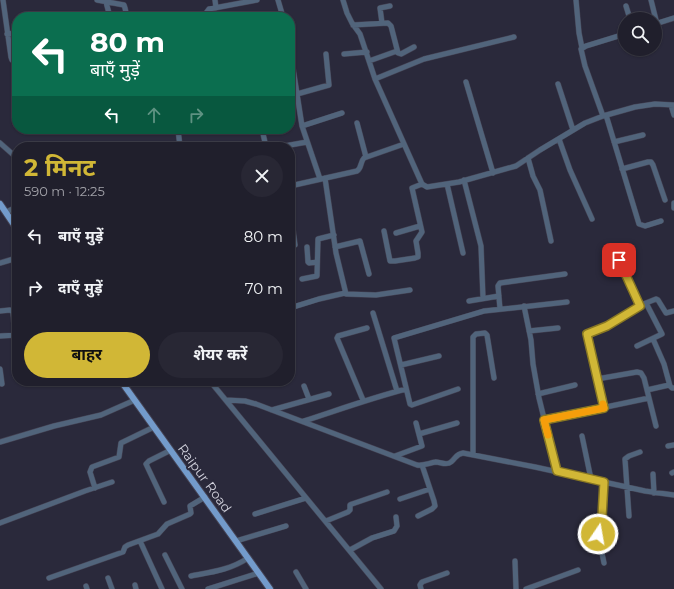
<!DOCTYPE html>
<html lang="hi">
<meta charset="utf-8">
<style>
body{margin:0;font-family:Montserrat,"Noto Sans Devanagari",sans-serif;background:#282734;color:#f1f3f6;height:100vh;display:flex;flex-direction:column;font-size:15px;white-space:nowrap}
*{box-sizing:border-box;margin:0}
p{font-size:13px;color:#a2a2a9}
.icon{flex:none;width:22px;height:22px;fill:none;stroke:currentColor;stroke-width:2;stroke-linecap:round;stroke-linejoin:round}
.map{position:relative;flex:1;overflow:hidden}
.drawer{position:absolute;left:12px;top:142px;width:283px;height:244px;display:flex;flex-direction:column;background:#201f2c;border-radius:16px;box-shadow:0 1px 3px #0004,0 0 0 1px #3d3d48}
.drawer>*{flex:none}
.banner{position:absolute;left:12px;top:12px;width:283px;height:122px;border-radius:16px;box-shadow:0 1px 3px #0004,0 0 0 1px #3d3d48;background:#0b6e4f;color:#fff;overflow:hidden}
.fabs{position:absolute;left:618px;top:12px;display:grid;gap:8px}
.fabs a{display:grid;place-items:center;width:44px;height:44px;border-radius:50%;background:#201f2c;box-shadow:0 1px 3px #0004,0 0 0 1px #3d3d48;font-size:20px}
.pin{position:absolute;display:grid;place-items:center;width:34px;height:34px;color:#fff;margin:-17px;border-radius:8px;box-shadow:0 2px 6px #0006}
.me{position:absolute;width:44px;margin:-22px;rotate:12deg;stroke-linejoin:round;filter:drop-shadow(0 0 3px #0008)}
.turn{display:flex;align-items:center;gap:14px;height:84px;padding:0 12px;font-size:18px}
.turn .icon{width:52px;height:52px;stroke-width:2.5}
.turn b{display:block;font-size:28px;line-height:34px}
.lanes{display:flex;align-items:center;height:38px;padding:0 12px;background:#0003;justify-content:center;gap:20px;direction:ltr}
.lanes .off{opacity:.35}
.round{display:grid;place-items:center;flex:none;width:42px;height:42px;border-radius:21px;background:#282734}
.headline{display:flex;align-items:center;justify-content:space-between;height:68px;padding:0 12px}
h1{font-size:24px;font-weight:700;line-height:30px;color:#d1b736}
.cta{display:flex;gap:8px;margin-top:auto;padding:8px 12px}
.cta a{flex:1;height:46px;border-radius:24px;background:#d1b736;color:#111;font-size:16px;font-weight:700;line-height:46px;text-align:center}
.cta a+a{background:#282734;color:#f1f3f6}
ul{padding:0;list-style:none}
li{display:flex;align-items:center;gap:12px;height:52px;padding:0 12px}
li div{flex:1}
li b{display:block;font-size:15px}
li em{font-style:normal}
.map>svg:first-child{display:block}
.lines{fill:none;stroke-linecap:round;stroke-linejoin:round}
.minor-casing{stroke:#454455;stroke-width:6}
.major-casing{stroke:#454455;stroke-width:8}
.minor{stroke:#51647b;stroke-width:5}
.major{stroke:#739bcb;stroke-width:6}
.route-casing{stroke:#887723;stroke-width:10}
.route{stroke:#d1b736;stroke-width:7}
.slow{stroke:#f59e0b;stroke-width:7}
.labels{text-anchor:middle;stroke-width:4;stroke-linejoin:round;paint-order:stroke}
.street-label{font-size:13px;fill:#d2d2dd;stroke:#2a293b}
</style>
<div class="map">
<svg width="674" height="589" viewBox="0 0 674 589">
<rect width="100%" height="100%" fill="#2a293b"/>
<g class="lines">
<g class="minor-casing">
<path id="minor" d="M3,0L11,57L12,60H17
M97,0L124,5L125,8L127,17
M215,0L216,8
M278,0L283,17
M343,0L347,13L352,23L360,34L375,79L422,184L427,187L459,182L516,166L540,150L585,123L603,116L635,107L655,104L674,105
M576,0L579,33L582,48
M651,0L657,24
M106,2L110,17
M626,6L630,19
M207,17L206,13L209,9L257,0
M382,23L380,8L390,6
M655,24L674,18
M353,25L388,23L391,26L398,53L401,54L414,47
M7,34L17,33
M290,49L302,126L320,179
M344,54L367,52
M369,61L397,51
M375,79L424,59L514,37
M466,82L493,173
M558,84L573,130
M290,96L329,85L326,54
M671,105L674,115
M606,115L639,224L645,226L661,221
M603,116L585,66L581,49L586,46L625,34
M357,123L366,157
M302,126L342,113
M178,129L180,147
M262,129L266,147
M559,139L570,170L592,219
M614,142L643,135
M0,143L17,158
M279,147L307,142
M528,158L533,176L540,190L551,241
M622,169L648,162H651L653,165L665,200
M325,178L336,253L346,294L376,295L410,290
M464,180L481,246L483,298
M447,184L463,253
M290,186L357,171C362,168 360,162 364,158L404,144
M674,203V208
M6,212L17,207
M290,228L293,230L295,245
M384,231L390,261H395L415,258L418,257V253L416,241L422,232L412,188L422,184
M396,233L420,226
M307,247L308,262L309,263L317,262
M335,247L360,241L369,274
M619,260L640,306
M0,263L17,258
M302,279L317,276L318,239L334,235
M469,301L499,296
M524,306L531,340L533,364L539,398L557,471
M290,308L319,299L345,293
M500,309L498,286L500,283L565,274
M0,311L10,310L13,312L15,335
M373,313L397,391
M529,331L558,328
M0,336L17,335
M653,339L664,364L670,386L672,388H674
M637,346L662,334L646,303
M401,365L439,356
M0,369L2,384
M597,379L637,372L641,373L644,378L656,426
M210,381L381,589
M304,386L309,399
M458,389L412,405L410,404L394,338L484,311L567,302
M647,390L669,385
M538,394L575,385
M226,400L245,401L256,404L417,465C423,466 429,463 436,462C440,462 447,466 451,462C456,458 456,454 463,453L535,467L645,491L674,495
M363,400L337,338L338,336L367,328
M603,408L587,334L607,326L636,307L656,299L658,300L666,313L674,311
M272,410L329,394
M544,420L649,398
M304,421C338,410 371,398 406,389
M419,434L457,423
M582,436L591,479
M0,442L54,426L101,415L135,400
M668,446L674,445
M473,455V337L476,334L485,333L487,335L494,378
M395,456L422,446L416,423
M672,473L674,472
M653,474L654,493
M95,488L90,472L92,467L119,457L121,443L154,427
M400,499L430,489
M164,502L146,464L149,461L171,450
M255,514L306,498
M418,516L432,509L435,506L434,501L422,465
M629,516L625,459L629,456L640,452
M326,521L348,512L350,510V505L352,504L387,492
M0,523L85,491L112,482
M140,541L162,589
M236,541L286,526
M350,550L372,538L394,531L397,526L396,517
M165,555L182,589
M515,561L516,589
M604,563L598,534L602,517L604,482
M296,572L306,589
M191,576C212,572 230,570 248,558
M49,578L123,552L125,547L128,545L158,534L167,524L190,514L191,513L190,506L205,497
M108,578L112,589
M135,585L136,589
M86,586L87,589
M208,589L259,573
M421,589L420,585L422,582L447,573
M526,589L578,570"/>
</g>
<g class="major-casing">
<path id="major" d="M0,204L17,229
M121,381L270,589"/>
</g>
<use href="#minor" class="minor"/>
<use href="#major" class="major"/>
</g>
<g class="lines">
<g class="route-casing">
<path id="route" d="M598,534L602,517L604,482L557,471L544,420L604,408L587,334L607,326L640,306L619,260"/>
</g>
<use href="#route" class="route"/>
<path class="slow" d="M548,435L544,420L604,408L603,404"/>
</g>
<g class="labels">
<g class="street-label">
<text transform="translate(205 478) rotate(54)" y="5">Raipur Road</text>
</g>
</g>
</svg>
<div class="fabs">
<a><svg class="icon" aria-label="search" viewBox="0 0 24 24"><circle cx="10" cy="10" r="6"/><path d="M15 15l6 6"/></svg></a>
</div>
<div class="pin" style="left:619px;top:260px;background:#d93025"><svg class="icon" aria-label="arrive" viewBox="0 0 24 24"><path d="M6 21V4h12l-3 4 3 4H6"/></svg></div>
<svg class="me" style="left:598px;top:534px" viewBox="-20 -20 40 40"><circle r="17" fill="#d1b736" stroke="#fff" stroke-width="3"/><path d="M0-11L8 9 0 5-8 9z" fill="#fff"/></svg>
<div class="banner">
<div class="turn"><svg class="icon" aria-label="left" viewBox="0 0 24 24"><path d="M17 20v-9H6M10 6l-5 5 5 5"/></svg><div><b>80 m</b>बाएँ मुड़ें</div></div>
<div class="lanes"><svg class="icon" aria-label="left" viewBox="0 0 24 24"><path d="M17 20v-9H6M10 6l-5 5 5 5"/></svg><svg class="icon off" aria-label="ahead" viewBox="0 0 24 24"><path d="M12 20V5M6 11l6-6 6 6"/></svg><svg class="icon off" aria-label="right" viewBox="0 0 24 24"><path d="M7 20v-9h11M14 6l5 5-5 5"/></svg></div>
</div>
<section class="drawer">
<div class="headline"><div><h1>2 मिनट</h1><p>590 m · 12:25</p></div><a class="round"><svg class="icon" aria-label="close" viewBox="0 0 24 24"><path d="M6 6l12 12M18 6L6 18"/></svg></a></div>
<ul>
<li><svg class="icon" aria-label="left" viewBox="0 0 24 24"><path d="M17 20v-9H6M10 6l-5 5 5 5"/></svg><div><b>बाएँ मुड़ें</b></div><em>80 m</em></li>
<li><svg class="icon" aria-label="right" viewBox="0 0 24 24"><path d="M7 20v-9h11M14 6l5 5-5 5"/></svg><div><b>दाएँ मुड़ें</b></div><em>70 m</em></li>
</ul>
<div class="cta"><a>बाहर</a><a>शेयर करें</a></div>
</section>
</div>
